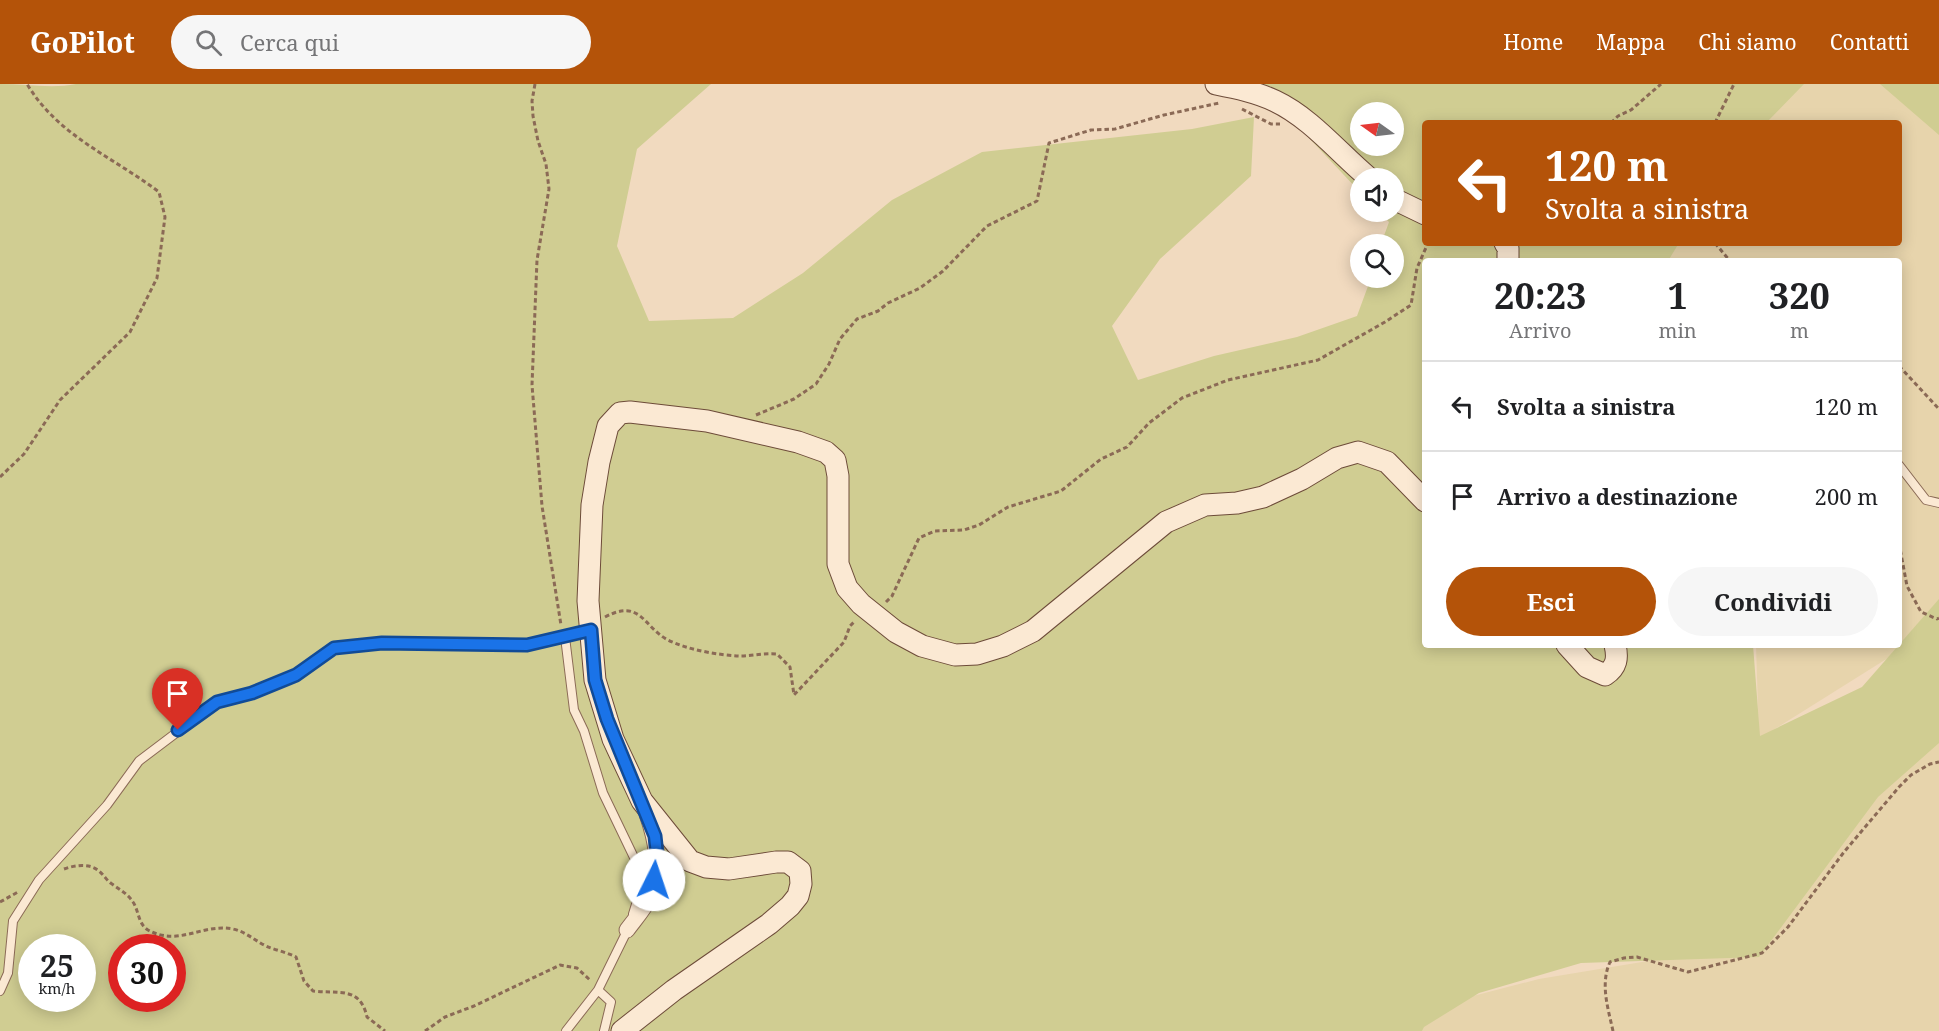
<!DOCTYPE html>
<html lang="it">
<style>
body{margin:0;font-family:"Noto Serif",serif;background:#f6f6f6;color:#202124;height:100vh;display:flex;flex-direction:column;font-size:22px;white-space:nowrap}
*{box-sizing:border-box;margin:0}
p{font-size:20px;color:#757577}
.icon{flex:none;width:33px;height:33px;fill:none;stroke:currentColor;stroke-width:2;stroke-linecap:round;stroke-linejoin:round}
.map{position:relative;flex:1;overflow:hidden}
.side{position:absolute;left:1422px;top:174px;width:480px;height:390px;display:flex;flex-direction:column;background:#fff;border-radius:6px;box-shadow:0 3px 15px #0003}
.side>*{flex:none}
.guide{position:absolute;left:1422px;top:36px;width:480px;height:126px;border-radius:6px;box-shadow:0 3px 15px #0003;background:#b45309;color:#fff;overflow:hidden}
.needle{width:39px;rotate:284deg}
.tools{position:absolute;left:1350px;top:18px;display:grid;gap:12px}
.tools a{display:grid;place-items:center;width:54px;height:54px;border-radius:50%;background:#fff;box-shadow:0 3px 15px #0003;font-size:30px}
.speed{position:absolute;left:18px;top:850px;display:flex;gap:12px;font-size:30px;font-weight:700;text-align:center}
.speed>*{display:grid;place-content:center;width:78px;height:78px;border-radius:50%;background:#fff;box-shadow:0 3px 15px #0003;line-height:1}
.speed small{font-size:15px;font-weight:400}
.speed .limit{border:9px solid #d22;background:#fff;color:#111}
.pin{position:absolute;display:grid;place-items:center;width:51px;height:51px;color:#fff;margin:-62px -26px;border-radius:50% 50% 50% 0;rotate:-45deg;box-shadow:0 0 6px #0007}
.pin .icon{rotate:45deg}
.me{position:absolute;width:66px;margin:-33px;rotate:4deg;stroke-linejoin:round;filter:drop-shadow(0 0 4px #0008)}
.turn{display:flex;align-items:center;gap:21px;height:126px;padding:0 24px;font-size:27px}
.turn .icon{width:78px;height:78px;stroke-width:2.5}
.turn b{display:block;font-size:42px;line-height:51px}
.eta{display:flex;justify-content:space-evenly;align-items:center;height:102px;text-align:center}
.eta b{font-size:36px;font-weight:700;line-height:42px}
.action{display:flex;gap:12px;margin-top:auto;padding:12px 24px}
.action a{flex:1;height:69px;border-radius:36px;background:#b45309;color:#fff;font-size:24px;font-weight:700;line-height:69px;text-align:center}
.action a+a{background:#f6f6f6;color:#202124}
ul{padding:0;list-style:none}
li{display:flex;align-items:center;gap:18px;height:90px;padding:0 24px;border-top:2px solid #e0e0e0}
li div{flex:1}
li b{display:block;font-size:22px}
li em{font-style:normal}
header{display:flex;align-items:center;gap:36px;box-sizing:border-box;height:84px;padding:0 30px;background:#b45309;color:#fff}
header strong{font-size:28px}
nav{display:flex;gap:33px;margin-inline-start:auto;font-size:21px}
.search{width:420px;height:54px;background:#f6f6f6;display:flex;align-items:center;gap:15px;box-sizing:border-box;padding:0 21px;border-radius:33px;color:#757577;font-size:22px}
.map>svg:first-child{display:block}
.farmland{fill:#e7d4ac}
.green{fill:#d0cd92;fill-rule:evenodd}
.lines{fill:none;stroke-linecap:round;stroke-linejoin:round}
.lane-casing{stroke:#8b6a56;stroke-width:10}
.street-casing{stroke:#8b6a56;stroke-width:17}
.secondary-casing{stroke:#6d4b39;stroke-width:23}
.path{stroke:#8b6a56;stroke-width:3;stroke-dasharray:4.5 3;stroke-linecap:butt}
.lane{stroke:#fbe9d3;stroke-width:8}
.street{stroke:#fbe9d3;stroke-width:15}
.secondary{stroke:#fbe9d3;stroke-width:21}
.route-casing{stroke:#114b97;stroke-width:15}
.route{stroke:#1a73e8;stroke-width:10}
</style>
<header>
<strong>GoPilot</strong>
<div class="search"><svg class="icon" aria-label="search" viewBox="0 0 24 24"><circle cx="10" cy="10" r="6"/><path d="M15 15l6 6"/></svg>Cerca qui</div>
<nav><a>Home</a><a>Mappa</a><a>Chi siamo</a><a>Contatti</a></nav>
</header>
<div class="map">
<svg width="1939" height="947" viewBox="0 0 1939 947">
<rect width="100%" height="100%" fill="#f1dabf"/>
<path class="farmland" d="M1778,0H1890L1939,36V542L1759,655L1756,561H1899V177H1640L1654,159H1899V39H1747Z
M1939,644V947H1413L1423,925L1539,895L1751,860L1881,689Z"/>
<path class="green" d="M0,0C25,0 53,5 76,0H711L637,65L617,162L649,237L733,234L803,189L892,116L982,68L1192,45L1254,33L1251,92L1160,175L1112,242L1138,296L1214,272L1297,253L1357,232L1371,194H1394V160H1381L1389,138L1379,128H1394V94H1360V108L1258,0H1804L1766,39H1425V159H1679L1668,177H1425V561H1753L1760,652L1862,603L1939,515V659L1878,713L1759,873L1581,879L1479,909L1424,943L1422,947H0ZM1360,28H1394V62H1360ZM32,864H82V915H32ZM122,864H172V915H122Z
M1880,0H1939V51Z"/>
<g class="lines">
<g class="lane-casing">
<path id="lane" d="M1899,381L1926,416L1939,419
M565,553L574,626L584,647L603,709L640,786L638,814L633,830
M598,906L611,918L604,947
M0,907L8,889L13,837L39,796L107,721L139,677L217,618L252,609L296,591L334,564L382,559L527,561L588,546
M566,947L598,906L628,845"/>
</g>
<g class="street-casing">
<path id="street" d="M627,846C635,835 646,823 651,811C662,784 656,756 647,730"/>
</g>
<g class="secondary-casing">
<path id="secondary" d="M1216,0C1236,4 1256,8 1275,17C1311,34 1339,69 1369,94
M1394,115L1425,130
M1505,159L1508,164V177
M1567,561L1587,583L1605,591C1617,583 1618,574 1615,561
M622,947L674,906L769,840L790,822L798,812L801,800L800,787L788,778H776L729,785L706,783L690,777L642,717L613,655L595,596L588,517L592,421L599,378L608,342L620,329L630,328L707,337L798,358L826,368L835,376L838,392V480L847,504L861,520L896,548L922,562L955,571L977,570L1003,562L1033,547L1166,438L1205,421L1237,419L1263,413L1302,395L1337,374L1358,368L1387,378L1425,417"/>
</g>
<path class="path" d="M535,0L532,17L533,32L538,57L546,80L549,105L537,176L532,301L542,422L561,541
M1242,25L1271,40H1280
M1611,39L1618,32L1631,26L1661,0
M1715,39L1734,0
M1715,159L1730,177
M1899,282L1939,325
M756,331L794,315L816,300L829,280L840,255L857,235L878,227L888,219L920,204L943,187L987,142L1037,117L1049,59L1091,46L1115,45L1164,31L1219,19
M0,393L24,370L60,316L130,248L157,194L165,133L159,108C113,73 58,52 27,0
M1899,459L1907,502L1921,528L1937,535L1939,534
M886,518L892,512L919,454L935,447L964,446L979,441L1008,423L1061,407L1101,375L1127,363L1149,339L1182,314L1228,296L1318,276L1385,238L1411,221L1417,184L1428,159
M605,533C641,514 643,543 668,556C688,566 718,571 740,572C752,572 764,569 777,570L790,583L794,611L844,558L850,542L855,537
M64,785C75,781 90,779 99,787C104,791 107,797 112,800C120,806 128,810 133,818C139,827 138,840 148,846C179,863 202,839 233,845C246,848 254,856 266,862C275,866 286,868 296,873L304,897L313,907C339,910 360,902 367,933L385,947
M0,818L18,808
M425,947L445,933L474,922L560,881L577,884L591,897
M1613,947C1608,924 1600,900 1610,878L1624,874L1637,873L1688,888L1762,869L1788,843L1844,768L1899,703L1911,691L1930,680L1939,678"/>
<use href="#lane" class="lane"/>
<use href="#street" class="street"/>
<use href="#secondary" class="secondary"/>
</g>
<g class="lines">
<g class="route-casing">
<path id="route" d="M178,646L217,618L252,609L296,591L334,564L382,559L527,561L591,546L595,596L607,635L655,752L658,780L654,796"/>
</g>
<use href="#route" class="route"/>
</g>
</svg>
<div class="tools">
<a><svg class="needle" viewBox="-14 -14 28 28"><path d="M0-13l5 13h-10z" fill="#e53935"/><path d="M0 13l5-13h-10z" fill="#757577"/></svg></a>
<a><svg class="icon" aria-label="sound" viewBox="0 0 24 24"><path d="M4 9h4l5-4v14l-5-4H4zM17 9q2 3 0 6"/></svg></a>
<a><svg class="icon" aria-label="search" viewBox="0 0 24 24"><circle cx="10" cy="10" r="6"/><path d="M15 15l6 6"/></svg></a>
</div>
<div class="speed"><div>25<small>km/h</small></div><div class="limit">30</div></div>
<div class="pin" style="left:178px;top:646px;background:#d93025"><svg class="icon" aria-label="arrive" viewBox="0 0 24 24"><path d="M6 21V4h12l-3 4 3 4H6"/></svg></div>
<svg class="me" style="left:654px;top:796px" viewBox="-20 -20 40 40"><circle r="19" fill="#fff"/><path d="M0-13L10 11 0 6-10 11z" fill="#1a73e8"/></svg>
<div class="guide">
<div class="turn"><svg class="icon" aria-label="left" viewBox="0 0 24 24"><path d="M17 20v-9H6M10 6l-5 5 5 5"/></svg><div><b>120 m</b>Svolta a sinistra</div></div>
</div>
<section class="side">
<div class="eta">
<div><b>20:23</b><p>Arrivo</p></div>
<div><b>1</b><p>min</p></div>
<div><b>320</b><p>m</p></div>
</div>
<ul>
<li><svg class="icon" aria-label="left" viewBox="0 0 24 24"><path d="M17 20v-9H6M10 6l-5 5 5 5"/></svg><div><b>Svolta a sinistra</b></div><em>120 m</em></li>
<li><svg class="icon" aria-label="arrive" viewBox="0 0 24 24"><path d="M6 21V4h12l-3 4 3 4H6"/></svg><div><b>Arrivo a destinazione</b></div><em>200 m</em></li>
</ul>
<div class="action"><a>Esci</a><a>Condividi</a></div>
</section>
</div>
